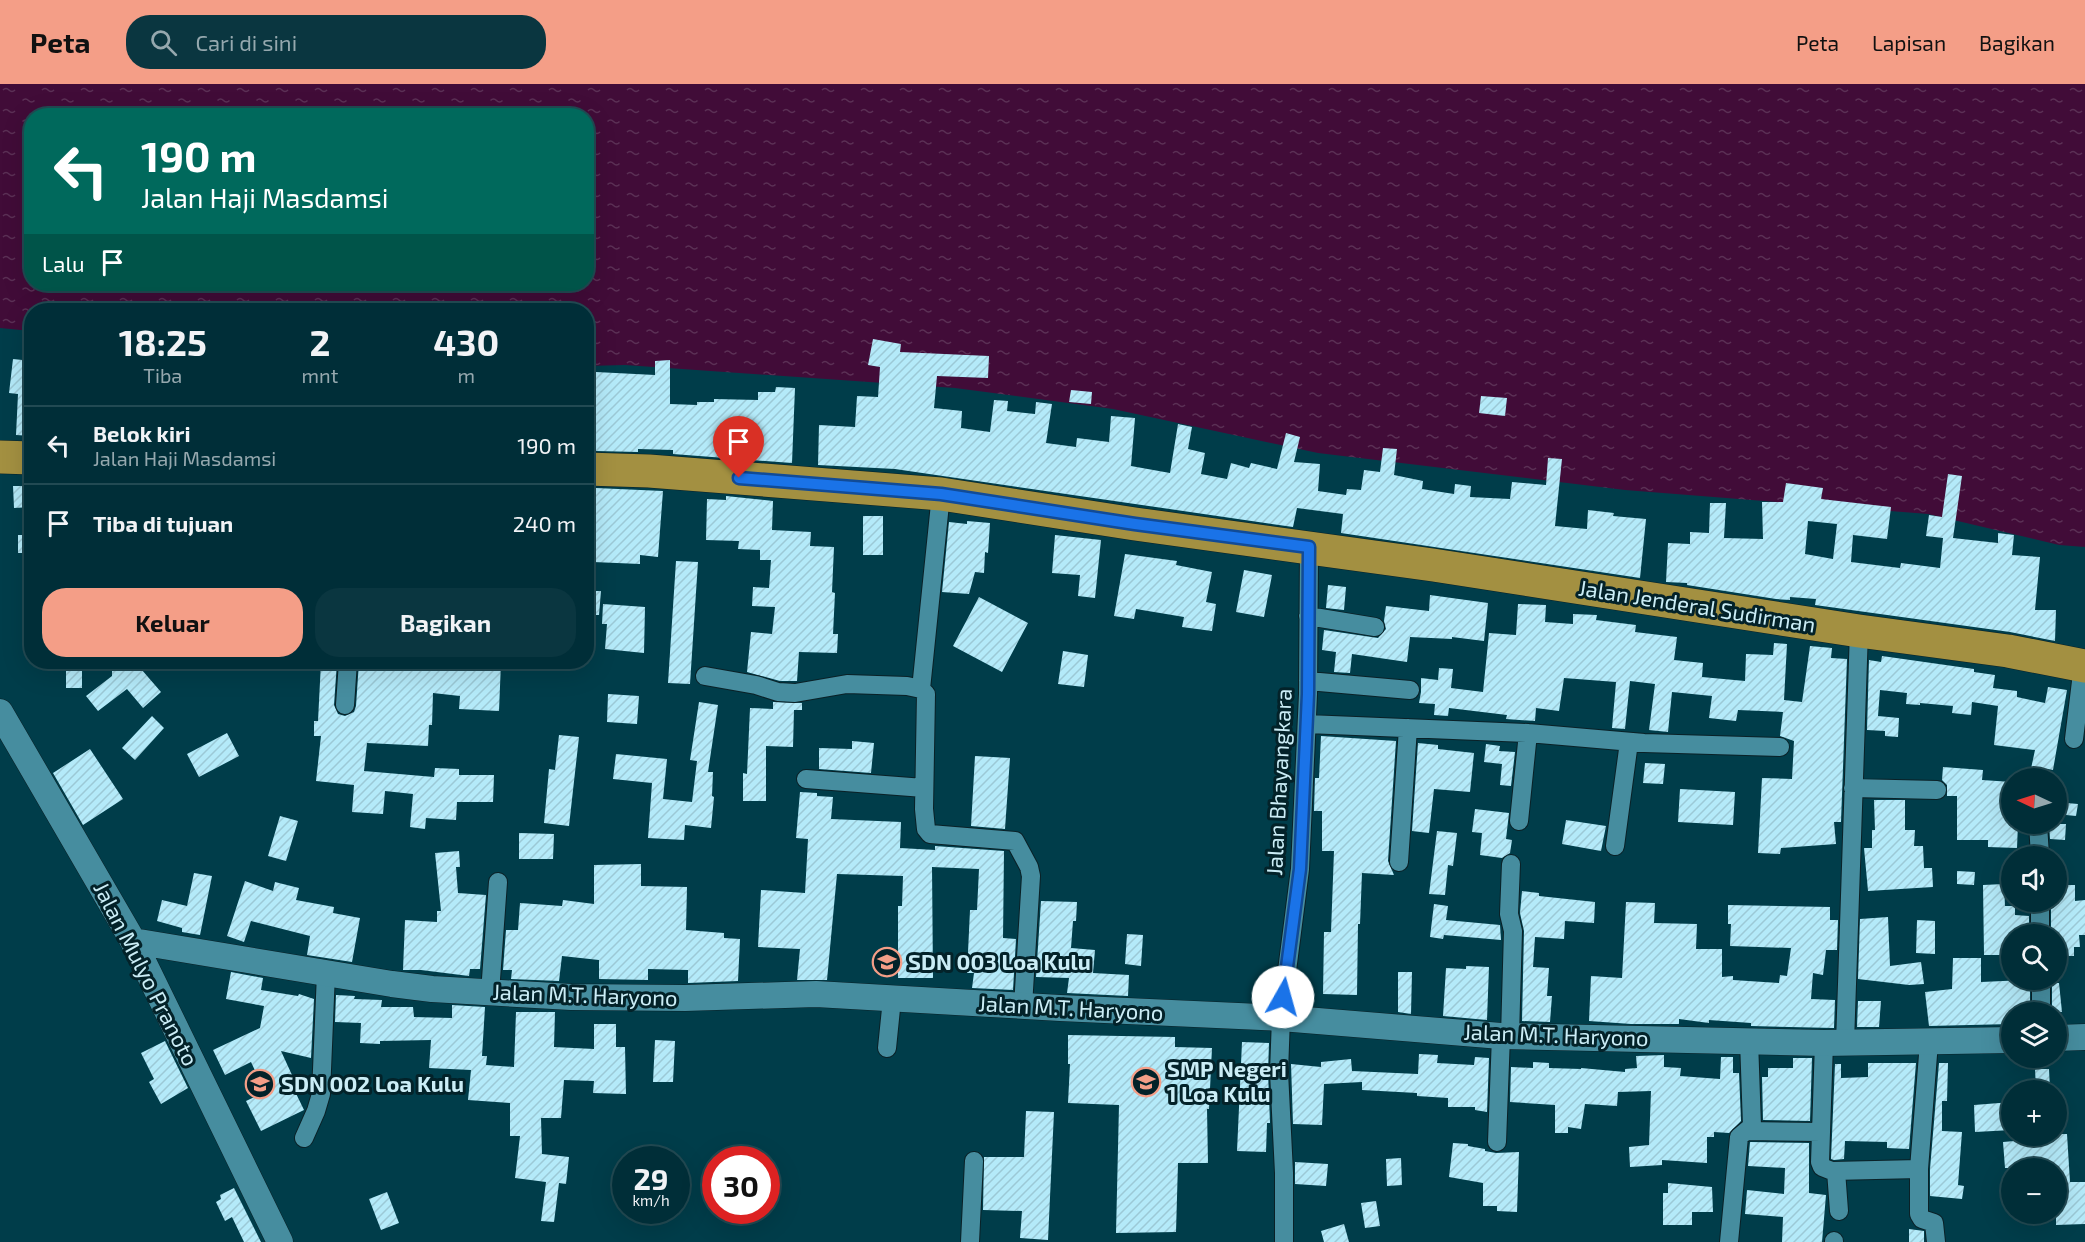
<!DOCTYPE html>
<html lang="id">
<meta charset="utf-8">
<style>
body{margin:0;font-family:"Exo 2",sans-serif;background:#0a3640;color:#f1f3f6;height:100vh;display:flex;flex-direction:column;font-size:22px;white-space:nowrap}
*{box-sizing:border-box;margin:0}
p{font-size:20px;color:#95a8ae}
.icon{flex:none;width:33px;height:33px;fill:none;stroke:currentColor;stroke-width:2;stroke-linecap:round;stroke-linejoin:round}
.map{position:relative;flex:1;overflow:hidden}
.side{position:absolute;left:24px;top:219px;width:570px;height:366px;display:flex;flex-direction:column;background:#002e38;border-radius:24px;box-shadow:0 6px 24px #0002,0 0 0 2px #224a53}
.side>*{flex:none}
.top-card{position:absolute;left:24px;top:24px;width:570px;height:183px;border-radius:24px;box-shadow:0 6px 24px #0002,0 0 0 2px #224a53;background:#00695c;color:#fff;overflow:hidden}
.needle{width:39px;rotate:274deg}
.controls{position:absolute;left:2001px;top:684px;display:grid;gap:12px}
.controls a{display:grid;place-items:center;width:66px;height:66px;border-radius:50%;background:#002e38;box-shadow:0 6px 24px #0002,0 0 0 2px #224a53;font-size:30px}
.speed{position:absolute;left:612px;top:1062px;display:flex;gap:12px;font-size:30px;font-weight:700;text-align:center}
.speed>*{display:grid;place-content:center;width:78px;height:78px;border-radius:50%;background:#002e38;box-shadow:0 6px 24px #0002,0 0 0 2px #224a53;line-height:1}
.speed small{font-size:15px;font-weight:400}
.speed .limit{border:9px solid #d22;background:#fff;color:#111}
.pin{position:absolute;display:grid;place-items:center;width:51px;height:51px;color:#fff;margin:-62px -26px;border-radius:50% 50% 50% 0;rotate:-45deg;box-shadow:0 0 6px #0007}
.pin .icon{rotate:45deg}
.me{position:absolute;width:66px;margin:-33px;rotate:7deg;stroke-linejoin:round;filter:drop-shadow(0 0 4px #0008)}
.turn{display:flex;align-items:center;gap:21px;height:126px;padding:0 18px;font-size:27px}
.turn .icon{width:78px;height:78px;stroke-width:2.5}
.turn b{display:block;font-size:42px;line-height:51px}
.then{display:flex;align-items:center;height:57px;padding:0 18px;background:#0003;gap:12px;font-size:22px}
.eta{display:flex;justify-content:space-evenly;align-items:center;height:102px;text-align:center}
.eta b{font-size:36px;font-weight:700;line-height:42px}
.cta{display:flex;gap:12px;margin-top:auto;padding:12px 18px}
.cta a{flex:1;height:69px;border-radius:24px;background:#f49e87;color:#111;font-size:24px;font-weight:700;line-height:69px;text-align:center}
.cta a+a{background:#0a3640;color:#f1f3f6}
ul{padding:0;list-style:none}
li{display:flex;align-items:center;gap:18px;height:78px;padding:0 18px;border-top:2px solid #224a53}
li div{flex:1}
li b{display:block;font-size:22px}
li em{font-style:normal}
header{display:flex;align-items:center;gap:36px;box-sizing:border-box;height:84px;padding:0 30px;background:#f49e87;color:#111}
header strong{font-size:28px}
nav{display:flex;gap:33px;margin-inline-start:auto;font-size:21px}
.search{width:420px;height:54px;background:#0a3640;display:flex;align-items:center;gap:15px;box-sizing:border-box;padding:0 21px;border-radius:24px;color:#95a8ae;font-size:22px}
.map>svg:first-child{display:block}
.water{fill:url(#water-ripples);fill-rule:evenodd}
.building{fill:url(#building-hatch);fill-rule:evenodd}
.lines{fill:none;stroke-linecap:round;stroke-linejoin:round}
.street-casing{stroke:#0a2127;stroke-width:20}
.secondary-casing{stroke:#0a2127;stroke-width:27}
.highway-casing{stroke:#0a2127;stroke-width:34}
.street{stroke:#468d9f;stroke-width:18}
.secondary{stroke:#468d9f;stroke-width:26}
.highway{stroke:#a39041;stroke-width:33}
.route-casing{stroke:#114b97;stroke-width:15}
.route{stroke:#1a73e8;stroke-width:10}
.labels{text-anchor:middle;stroke-width:6;stroke-linejoin:round;paint-order:stroke}
.street-label{font-size:22px;fill:#cbedf6;stroke:#032229}
.poi-label{font-size:22px;font-weight:bold;fill:#cbedf6;stroke:#032229;text-anchor:start}
</style>
<header>
<strong>Peta</strong>
<div class="search"><svg class="icon" aria-label="search" viewBox="0 0 24 24"><circle cx="10" cy="10" r="6"/><path d="M15 15l6 6"/></svg>Cari di sini</div>
<nav><a>Peta</a><a>Lapisan</a><a>Bagikan</a></nav>
</header>
<div class="map">
<svg width="2085" height="1158" viewBox="0 0 2085 1158">
<defs>
<pattern id="water-ripples" width="26" height="14" patternUnits="userSpaceOnUse" patternTransform="scale(1.5)"><rect width="26" height="14" fill="#410c38"/><path d="M2 4q2-2 4 0t4 0M15 11q2-2 4 0t4 0" fill="none" stroke="#5b3055"/></pattern>
<pattern id="building-hatch" width="6" height="6" patternUnits="userSpaceOnUse" patternTransform="scale(1.5)"><rect width="6" height="6" fill="#b4eaf9"/><path d="M-1 1l2-2M0 6l6-6M5 7l2-2" fill="none" stroke="#9cc9d6"/></pattern>
</defs>
<rect width="100%" height="100%" fill="#003d4a"/>
<path class="water" d="M0,0H2085V463L2059,461L1928,430L1625,406L1318,369L1113,325L955,304L625,281L587,282L586,226H32L31,247L0,244ZM32,32H586V200H32Z"/>
<path class="building" d="M873,255L901,260L900,268L989,272L988,294L937,292L934,324L962,327L961,344L990,348L994,316L1008,317L1007,327L1035,330L1036,318L1052,320L1046,359L1076,363L1077,354L1109,358L1111,332L1135,334L1131,382L1170,389L1178,340L1192,343L1188,365L1205,369L1201,390L1227,395L1231,379L1249,384L1251,379L1277,385L1286,349L1300,353L1294,378L1320,380L1318,407L1346,411L1347,405L1361,406L1364,386L1380,388L1383,364L1397,365L1394,391L1423,397L1422,405L1454,410L1455,400L1471,402L1470,413L1510,415L1512,398L1546,401L1548,374L1562,375L1555,442L1587,445L1588,426L1614,429L1613,432L1646,435L1640,494L1341,449L1343,430L1297,424L1293,443L895,385L818,381L819,341L855,343L857,312L878,313L880,283L868,281Z
M13,275L32,277V352L16,351L18,310L9,309Z
M670,276V320L697,321V318H714V315L758,316V308H775L776,303L795,304L792,379L673,370V366L638,365V368L596,367V288L655,291V277Z
M1071,306L1092,308L1091,320L1069,318Z
M1481,312L1507,314L1505,332L1479,329Z
M1948,390L1962,392L1953,454L1998,459V449L2014,451L2012,471L2040,473L2035,526H2056L2055,557L2010,548L1815,521L1816,515L1790,513V516L1776,515L1687,501V499L1666,498L1668,459L1690,460V448L1709,449L1710,419H1726L1724,454L1763,455L1762,418H1783L1786,399L1823,404L1821,415L1891,423L1887,455L1853,451L1851,478L1900,484L1901,479L1940,484L1943,454L1926,452L1929,431L1942,433ZM1808,437L1837,440L1833,475L1805,470Z
M13,402H32V423L14,424Z
M596,404L663,407L658,473L640,471V480L593,478Z
M726,412L773,417L772,446L811,448L810,462L834,463L832,508L835,509L833,550H838L837,569L799,568L797,597H780L747,588L751,548L772,550L775,523L752,522L753,503L769,504L771,476H760V466L738,465L739,457L706,456L707,415L726,416Z
M863,432H883V471H863Z
M967,437L990,439L988,469L985,468L984,489L975,488L969,510L942,508L949,438L967,440Z
M18,451H32V469H18Z
M1055,451L1101,456L1095,514L1078,512L1080,491L1052,489Z
M1125,470L1177,477L1176,481L1212,488L1206,518L1216,520L1212,547L1182,543L1184,533L1136,525L1134,535L1114,532Z
M676,477L698,478L690,600L668,599Z
M1244,486L1272,491L1264,533L1236,528Z
M1328,501L1346,503L1344,526L1326,524Z
M586,507H601L599,531H586Z
M1430,511L1488,519L1484,557L1452,553V555L1410,553L1407,578L1352,570L1350,589L1334,588L1336,568L1322,566L1324,546L1378,554L1386,545L1384,537L1386,522L1429,527Z
M979,513L1028,539L1002,588L953,562Z
M603,520L645,523L644,569L605,565L607,540H602Z
M1518,520L1546,521L1545,538L1573,540V530L1597,531L1596,536L1636,541L1635,548L1677,553L1674,576L1703,579L1702,593L1745,597L1746,570L1773,571L1774,559L1787,560L1784,616L1802,618L1810,562L1832,564L1831,574L1847,575L1841,738H1834L1836,760L1781,764L1780,770L1758,769L1762,694L1792,695L1794,657L1780,652L1783,628L1738,626L1736,637L1709,634L1712,612L1672,608L1668,648L1649,646L1655,600L1630,597L1625,645L1612,644L1616,598L1564,594L1559,627L1536,624L1535,637L1506,635L1507,631L1449,624L1448,632L1434,631L1435,620L1419,619L1421,608V594L1438,596L1439,584L1453,585L1451,604L1483,608L1489,549L1516,551Z
M1063,567L1088,571L1084,603L1058,600Z
M1882,572L1974,585V588L1995,591L1993,604L2017,607V613L2045,619L2048,603L2067,606L2053,686L2048,685L2047,694H2029L2035,666L1994,661L1998,622L1972,618L1971,631L1952,629L1953,622L1920,619V621L1906,620L1907,609L1880,606L1878,632L1899,634L1898,653L1885,652V647L1867,646L1869,576L1881,578Z
M112,578H135L161,608L143,624L127,605L98,627L86,612L112,592Z
M321,578H337L334,621L338,630L345,632L354,628L356,622L359,578H501L499,627L459,625L460,612L433,609L432,641H429L428,662L367,659L364,687L434,693L435,684L459,685V691H494L493,718H457L456,736L426,734L425,745L410,743L413,710L385,707L383,730L352,728L354,701L316,697L321,652H314V637H318Z
M66,586H82V604H66Z
M608,610L639,612L637,640L607,638Z
M699,618L718,621L708,688H713L712,712L714,713L711,744L685,741L684,756L648,754L652,699L613,695L616,670L667,675L663,715L692,718L697,677L690,676Z
M773,618L802,619V626H794L793,663L766,662V717H743V689L747,690L750,624L773,625Z
M152,632L164,644L135,676L122,664Z
M227,649L239,672L199,693L187,670Z
M559,651L579,653L569,742L544,739L549,685L555,686Z
M1321,652L1396,657L1388,777L1394,791L1362,789L1360,840H1358L1357,911L1323,910L1324,848H1331L1334,767H1322V727H1314L1315,694H1319Z
M852,657L874,659L871,689L819,685V664L852,665Z
M1418,659L1438,661V665L1474,669L1470,708L1434,705L1429,749L1412,747Z
M1486,660L1500,662L1499,667L1515,668L1511,702L1500,701L1502,680L1484,678Z
M90,665L123,715L83,741L53,689Z
M975,672L1010,674L1005,745L971,742Z
M1645,679L1665,680L1663,700L1643,699Z
M1943,683L1983,686L1982,696L2012,698V740H2018L2017,764L1988,763V756H1957V712H1947V701L1942,696Z
M1680,705L1735,708L1733,741L1678,738Z
M800,708L817,709V712L833,713L831,735L901,738L900,764L935,766V762L1004,767L1003,854L1016,855L1013,906L972,904L974,889H967L970,826H977L979,785L932,783L933,894H898V822H902L903,792L837,790L827,896H797L800,865L758,863L761,806L805,809L808,755L796,754Z
M1874,716H1905V746H1915L1914,762H1923L1924,784H1932L1933,803L1868,807L1864,764H1872V746H1875Z
M2056,718L2078,720L2076,732L2056,730Z
M1475,725L1509,729L1506,755L1512,756L1510,769L1502,774L1480,771L1482,749L1472,748Z
M280,732L298,737L286,777L268,772Z
M1566,736L1606,742L1601,767L1562,760Z
M2049,740H2066L2065,756L2050,755Z
M1437,747L1457,749L1453,782L1448,781L1445,811L1429,810Z
M519,749L554,750L553,775H519Z
M459,767L460,783H456L458,809L486,811L480,885H470L469,892L421,886H403L405,836L437,838V827H441L435,769Z
M641,780V802L687,803L686,846L724,849V854L740,855L738,897L688,899V886L648,885V896L599,895V876L562,872L559,897L511,895L512,886H503L506,846H518L520,819L562,822L563,816L594,820V781Z
M1957,787L1975,788L1974,801L1957,800Z
M194,789L212,792L200,851L182,848V844L157,837L162,816L187,822Z
M245,797L273,807L275,798L299,804L296,816L334,823L333,829L360,834L352,878L307,871L310,852L251,837L244,858L227,852Z
M2004,800L2005,822H2015V831L2029,832V850H2012V871H1984L1983,801Z
M2056,801H2075V817L2085,816V851H2079L2080,863H2074V872H2056V850H2051V818H2056Z
M1522,807L1539,809V812L1595,818L1594,839L1565,837L1564,855L1535,853L1533,883L1549,884L1547,912H1552L1550,938L1522,937L1524,847L1520,829Z
M1041,817L1077,818L1076,837H1073L1071,864L1095,866L1093,889L1129,891L1128,912L1067,909L1069,894L1036,893Z
M1626,818L1655,819L1654,839L1697,840L1696,865H1722V893L1733,892V896L1779,899L1780,891L1787,892L1791,864L1730,862L1731,840H1728V821L1830,823V836H1838L1837,866H1826L1823,891L1813,889L1811,915L1835,916L1834,944L1751,942V939L1709,936V939L1679,935V940H1631L1589,937L1591,892L1622,894Z
M1434,820L1448,822L1446,836L1500,841L1501,856L1444,851L1443,855L1430,853Z
M1888,833L1890,882L1921,878L1924,900L1909,901L1858,895L1860,835Z
M1917,836L1935,837V870L1916,869Z
M1127,850L1143,851L1141,882L1125,880Z
M1953,874H1981V898L2025,896V901L2030,900V927H2012V940L1929,942L1925,908L1952,905Z
M1466,882L1489,883L1487,936L1443,932L1446,884L1466,885Z
M231,888L263,894L261,906L298,912L299,910L314,915L311,974L281,967L292,991L288,993L304,1026L261,1047L246,1017L265,1008L251,978L225,991L213,966L260,944L264,922L226,915Z
M1398,888H1412L1411,930L1398,928Z
M2052,899H2059L2062,928H2052Z
M336,911L355,912L354,915L382,916L381,923H413L414,933L452,934V921L485,923L482,972H487L486,981L514,983L516,928H555L554,963L594,965V940H616V963H625L626,1010L593,1009L594,997L564,996L561,1034H541L542,1070L569,1073L566,1100L559,1099L554,1138L541,1137L546,1098L515,1094L520,1052H510V1019L468,1016L471,986L429,984L431,956L380,957V960L360,959L361,939L335,938Z
M1858,917H1881L1879,943H1857Z
M1068,951L1175,953V963L1212,964L1209,1025H1207L1208,1079H1178L1176,1148L1116,1149L1119,1021L1068,1019L1070,980H1068Z
M655,956L675,957L673,998H653Z
M165,957L188,1004L161,1020L149,998L154,995L141,969Z
M1242,958L1269,959L1268,988L1270,1039H1267L1266,1068L1237,1067Z
M1419,970L1438,971L1437,979L1474,981L1475,973L1489,974L1487,1028L1475,1026V1023H1448V1014L1417,1012V1009L1362,1006V998L1324,1000L1322,1041L1293,1040L1291,980L1321,983V978L1351,975L1352,987L1418,990Z
M1664,971V983L1681,984L1680,992L1720,995L1721,973H1733V989H1739L1741,1037L1729,1049L1714,1048V1053H1707V1079L1662,1076V1081L1630,1083L1629,1063L1649,1061L1651,1007L1618,1008L1617,1022L1585,1020L1581,1045L1568,1043V1049H1555V1021L1510,1018L1511,983L1533,984V978L1549,979V984L1581,985V984L1625,988V985L1637,984L1636,972Z
M1793,974H1812L1810,1037L1763,1036L1762,993H1768V984H1793Z
M1868,979H1916L1909,1065L1887,1064V1058L1845,1057L1844,1075L1834,1076L1831,1075L1835,980H1841V994L1868,993Z
M1939,979H1948L1947,1017H1942V1047L1962,1048L1958,1101L1964,1102L1962,1115L1930,1112V1085Z
M2035,985H2049L2050,1006H2036Z
M2012,1018V1046L1975,1048L1974,1021Z
M1026,1027L1054,1028L1048,1156L1020,1154L1022,1127L983,1126L984,1073H1024Z
M2056,1050H2067L2070,1098H2085V1140L2056,1141V1084H2005L2003,1058L2038,1055V1052Z
M1750,1058L1809,1059V1109L1826,1111L1822,1158H1782L1783,1133L1745,1130L1747,1106L1784,1110L1785,1084L1748,1082Z
M1453,1059L1468,1060V1062L1485,1065V1067L1496,1069L1519,1068L1517,1128L1497,1127V1122H1483V1099L1449,1093Z
M1401,1074L1402,1101L1387,1102L1386,1075Z
M1295,1078L1328,1080L1326,1102L1295,1100Z
M1668,1099L1712,1103L1713,1128H1692V1141H1663V1109H1668Z
M234,1104L261,1158H244L232,1133L225,1137L216,1118L221,1115L220,1111Z
M387,1108L399,1139L381,1146L369,1115Z
M1376,1117L1380,1142L1365,1144L1361,1119Z
M1344,1140L1349,1158H1324L1321,1147Z
M1909,1145L1924,1147V1158H1909Z"/>
<g class="lines">
<g class="street-casing">
<path id="street" d="M1308,532L1375,543
M705,592L756,601L778,608L795,609L847,600L907,602L921,605L926,610L924,725L926,745L930,750L1015,757L1029,783L1031,792L1023,922
M1308,597L1410,606
M921,605L941,410
M345,621L348,578
M1307,640L1528,649L1644,659L1780,663
M2074,655L2083,581
M806,695L924,704
M1853,704L1937,706
M1519,737L1528,649
M2038,740L2040,772
M1615,762L1629,658
M1399,778L1408,644
M2040,818V850
M2041,896V928
M490,909L498,798
M1510,952L1513,847L1509,830L1511,780
M1929,958L1919,1085V1130L1922,1135L1934,1139L1936,1158
M1824,959L1820,1078L1822,1083L1832,1087L1919,1085
M1845,959L1859,547
M887,964L892,915
M1747,1047L1821,1048
M304,1054L316,1027L321,1010L326,889
M1497,1058L1501,952
M1836,1087L1839,1127
M970,1158L974,1077
M1284,1158V1089L1279,988L1281,934L1300,785L1308,610L1309,463
M1729,1158L1739,1053L1752,1042L1749,956
M1834,1158V1157"/>
</g>
<g class="secondary-casing">
<path id="secondary" d="M0,628L133,857L280,1158
M133,857L392,900L432,905L571,913L685,914L816,910L1060,924L1281,934L1501,952L1824,959L2012,956
M2056,954L2085,953"/>
</g>
<g class="highway-casing">
<path id="highway" d="M0,373L32,374
M586,385L649,387L941,410L1135,440L1433,481L1859,547L2008,567L2085,582"/>
</g>
<use href="#street" class="street"/>
<use href="#secondary" class="secondary"/>
<use href="#highway" class="highway"/>
</g>
<g class="lines">
<g class="route-casing">
<path id="route" d="M739,394L941,410L1135,440L1309,463L1308,610L1300,785L1283,913"/>
</g>
<use href="#route" class="route"/>
</g>
<defs>
<g id="school-ring" transform="scale(1.5)"><circle r="9.5" fill="#032229" stroke="#f49e87" stroke-width="1.5"/><path d="M0-5L7-2L0 1L-7-2ZM-4 1L0 2.5L4 1V4Q0 6-4 4Z" fill="#f49e87"/></g>
</defs>
<g fill-rule="evenodd">
<use href="#school-ring" x="887" y="878"/>
<use href="#school-ring" x="1146" y="998"/>
<use href="#school-ring" x="260" y="1000"/>
</g>
<g class="labels">
<g class="street-label">
<text transform="translate(1697 522) rotate(9)" y="8">Jalan Jenderal Sudirman</text>
<text transform="translate(1279 698) rotate(-87)" y="8">Jalan Bhayangkara</text>
<text transform="translate(146 890) rotate(63)" y="8">Jalan Mulyo Pranoto</text>
<text transform="translate(585 911) rotate(2)" y="8">Jalan M.T. Haryono</text>
<text transform="translate(1071 924) rotate(3)" y="8">Jalan M.T. Haryono</text>
<text transform="translate(1556 951) rotate(2)" y="8">Jalan M.T. Haryono</text>
</g>
<g class="poi-label">
<text x="908" y="886">SDN 003 Loa Kulu</text>
<text x="1167" y="993">SMP Negeri<tspan x="1167" dy="25">1 Loa Kulu</tspan></text>
<text x="281" y="1008">SDN 002 Loa Kulu</text>
</g>
</g>
</svg>
<div class="controls">
<a><svg class="needle" viewBox="-14 -14 28 28"><path d="M0-13l5 13h-10z" fill="#e53935"/><path d="M0 13l5-13h-10z" fill="#95a8ae"/></svg></a>
<a><svg class="icon" aria-label="sound" viewBox="0 0 24 24"><path d="M4 9h4l5-4v14l-5-4H4zM17 9q2 3 0 6"/></svg></a>
<a><svg class="icon" aria-label="search" viewBox="0 0 24 24"><circle cx="10" cy="10" r="6"/><path d="M15 15l6 6"/></svg></a>
<a><svg class="icon" aria-label="layers" viewBox="0 0 24 24"><path d="M12 4l9 5-9 5-9-5zM3 14l9 5 9-5"/></svg></a>
<a>+</a>
<a>−</a>
</div>
<div class="speed"><div>29<small>km/h</small></div><div class="limit">30</div></div>
<div class="pin" style="left:739px;top:394px;background:#d93025"><svg class="icon" aria-label="arrive" viewBox="0 0 24 24"><path d="M6 21V4h12l-3 4 3 4H6"/></svg></div>
<svg class="me" style="left:1283px;top:913px" viewBox="-20 -20 40 40"><circle r="19" fill="#fff"/><path d="M0-13L10 11 0 6-10 11z" fill="#1a73e8"/></svg>
<div class="top-card">
<div class="turn"><svg class="icon" aria-label="left" viewBox="0 0 24 24"><path d="M17 20v-9H6M10 6l-5 5 5 5"/></svg><div><b>190 m</b>Jalan Haji Masdamsi</div></div>
<div class="then">Lalu<svg class="icon" aria-label="arrive" viewBox="0 0 24 24"><path d="M6 21V4h12l-3 4 3 4H6"/></svg></div>
</div>
<section class="side">
<div class="eta">
<div><b>18:25</b><p>Tiba</p></div>
<div><b>2</b><p>mnt</p></div>
<div><b>430</b><p>m</p></div>
</div>
<ul>
<li><svg class="icon" aria-label="left" viewBox="0 0 24 24"><path d="M17 20v-9H6M10 6l-5 5 5 5"/></svg><div><b>Belok kiri</b><p>Jalan Haji Masdamsi</p></div><em>190 m</em></li>
<li><svg class="icon" aria-label="arrive" viewBox="0 0 24 24"><path d="M6 21V4h12l-3 4 3 4H6"/></svg><div><b>Tiba di tujuan</b></div><em>240 m</em></li>
</ul>
<div class="cta"><a>Keluar</a><a>Bagikan</a></div>
</section>
</div>
